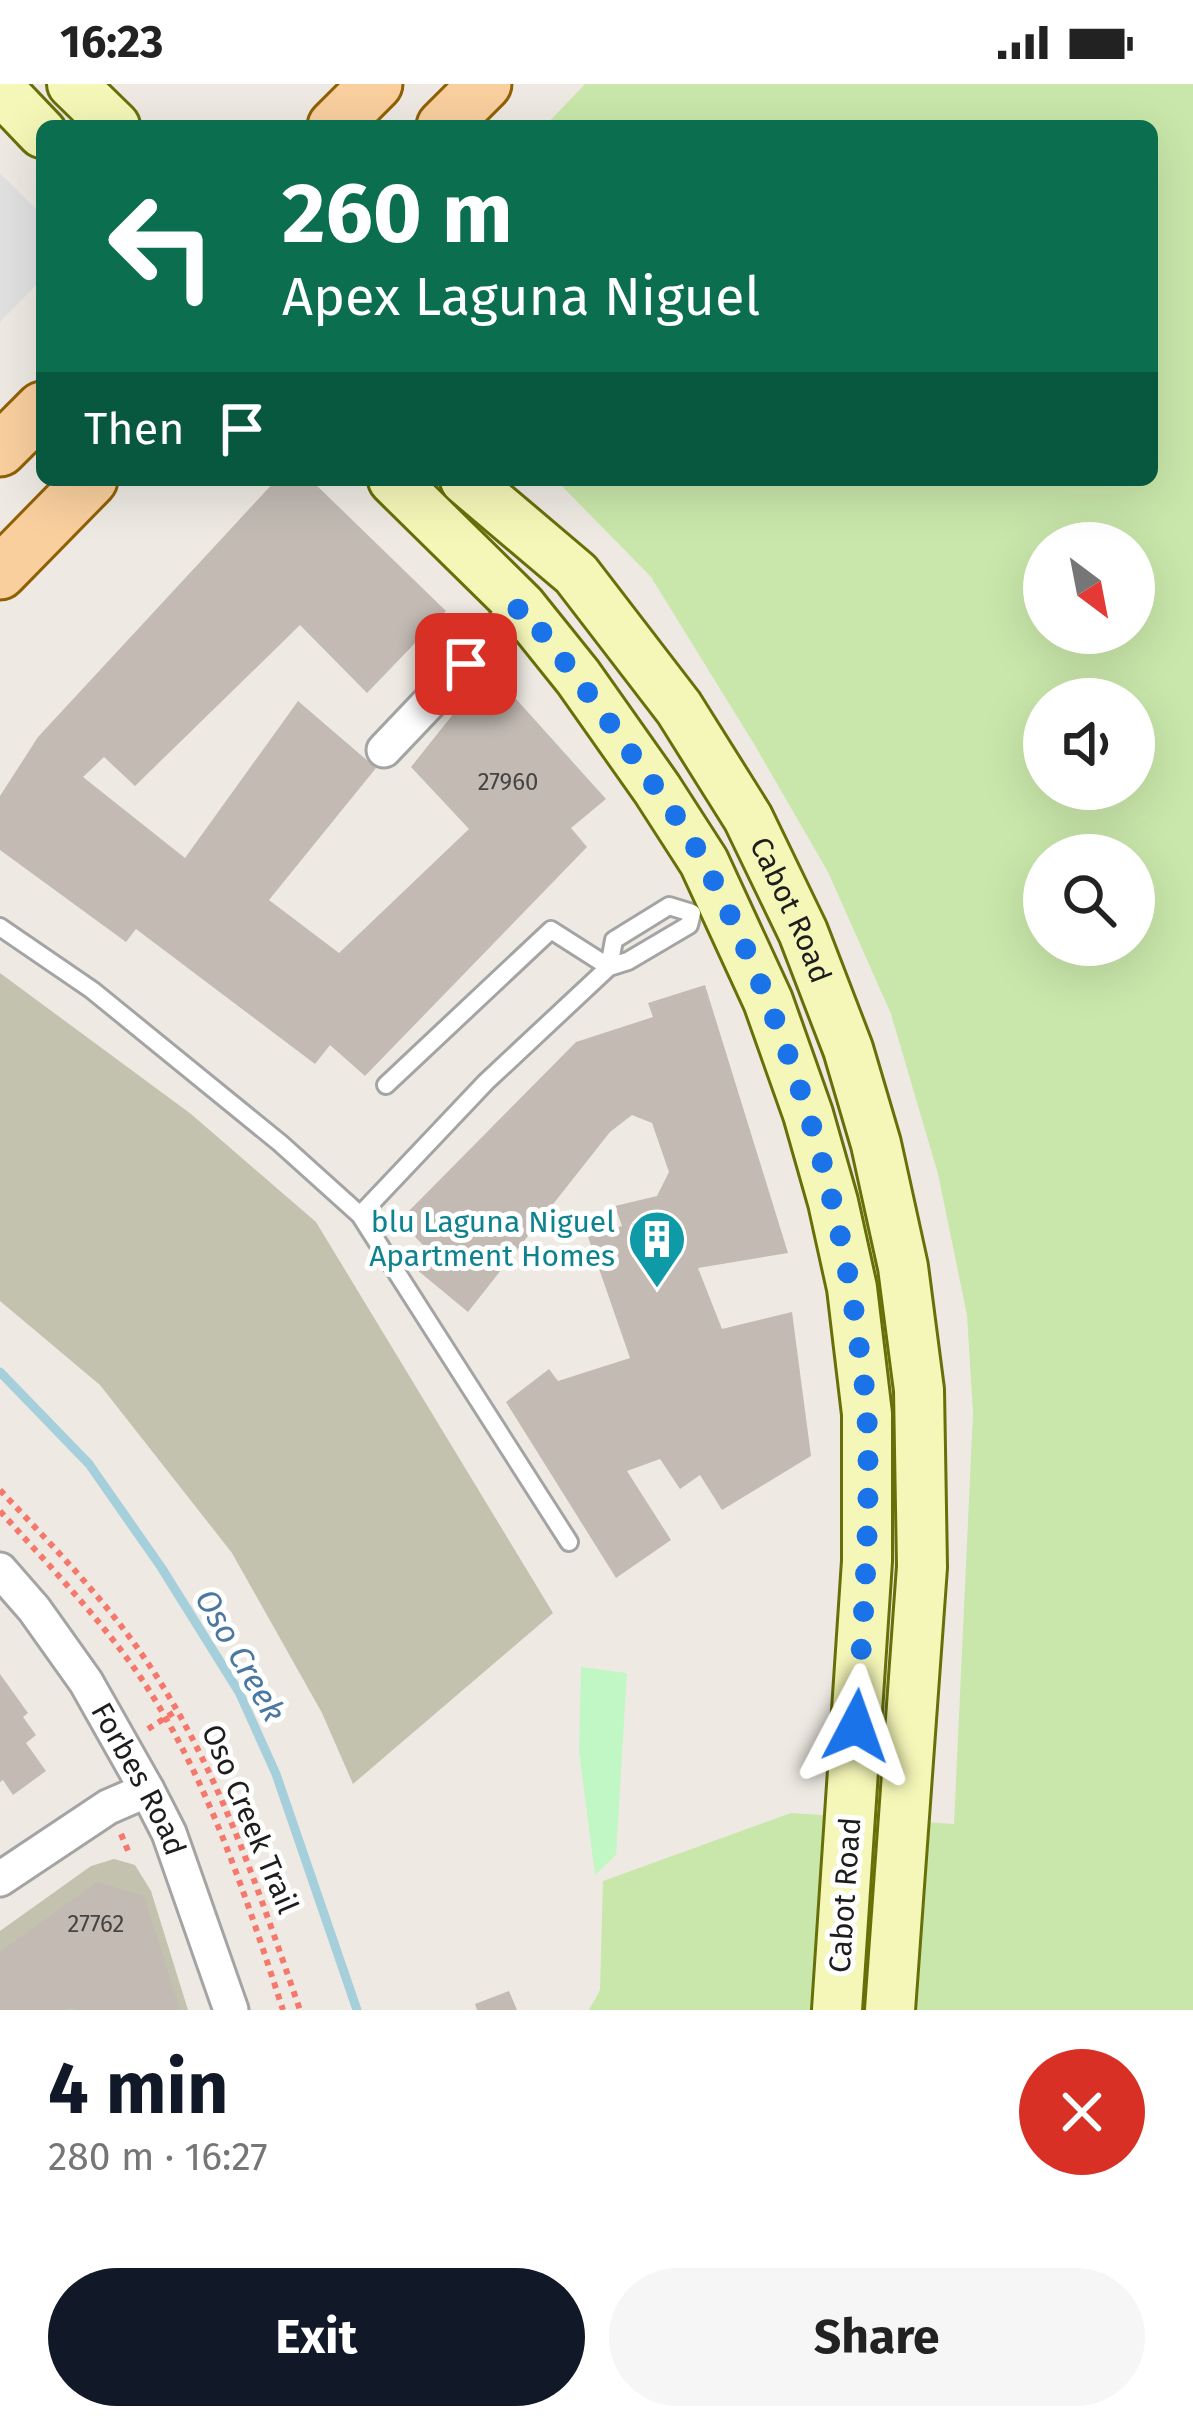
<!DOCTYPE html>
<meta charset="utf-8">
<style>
body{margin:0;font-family:"Fira Sans",sans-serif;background:#f6f6f6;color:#222;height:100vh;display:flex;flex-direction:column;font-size:45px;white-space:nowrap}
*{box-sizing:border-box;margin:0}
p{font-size:39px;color:#767676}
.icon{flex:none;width:66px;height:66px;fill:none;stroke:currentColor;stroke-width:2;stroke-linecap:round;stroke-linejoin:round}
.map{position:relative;height:1926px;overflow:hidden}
.sheet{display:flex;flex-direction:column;background:#fff;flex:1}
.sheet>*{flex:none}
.guide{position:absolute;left:36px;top:36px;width:1122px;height:366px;border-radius:18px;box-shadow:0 12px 48px #0002;background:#0b6e4f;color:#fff;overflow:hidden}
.needle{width:78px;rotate:148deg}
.controls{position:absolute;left:1023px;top:438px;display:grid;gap:24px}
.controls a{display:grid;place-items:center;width:132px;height:132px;border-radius:50%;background:#fff;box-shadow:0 12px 48px #0002;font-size:60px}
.pin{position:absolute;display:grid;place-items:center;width:102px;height:102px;color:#fff;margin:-51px;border-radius:24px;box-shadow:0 6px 18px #0006}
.me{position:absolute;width:132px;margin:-66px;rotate:4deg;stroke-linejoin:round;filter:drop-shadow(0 0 9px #0008)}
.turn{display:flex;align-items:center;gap:42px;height:252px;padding:0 48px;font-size:54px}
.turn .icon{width:156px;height:156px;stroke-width:2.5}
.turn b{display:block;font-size:84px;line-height:102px}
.then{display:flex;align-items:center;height:114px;padding:0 48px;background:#0003;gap:24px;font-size:45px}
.round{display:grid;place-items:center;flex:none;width:126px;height:126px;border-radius:63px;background:#f6f6f6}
.overview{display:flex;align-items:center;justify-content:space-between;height:204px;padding:0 48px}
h1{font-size:72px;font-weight:700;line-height:90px;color:#111827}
.primary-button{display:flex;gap:24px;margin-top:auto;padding:24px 48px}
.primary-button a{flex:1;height:138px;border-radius:72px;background:#111827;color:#fff;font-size:48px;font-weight:700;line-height:138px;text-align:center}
.primary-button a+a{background:#f6f6f6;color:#222}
.status{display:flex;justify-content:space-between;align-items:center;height:84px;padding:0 60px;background:#fff;direction:ltr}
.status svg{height:33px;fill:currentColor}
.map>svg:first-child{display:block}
.construction{fill:#c2c2af}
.grass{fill:#c9e7aa;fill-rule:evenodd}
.park{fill:#c1f7c4}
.parking{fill:#e1e1e1}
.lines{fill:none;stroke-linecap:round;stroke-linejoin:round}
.stream{stroke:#a5cfda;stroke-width:9}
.building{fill:#c2bab3}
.service-casing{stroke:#a4a4a4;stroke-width:22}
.minor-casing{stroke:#a4a4a4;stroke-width:39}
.secondary-casing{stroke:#677008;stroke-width:54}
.primary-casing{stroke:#916005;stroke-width:57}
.path{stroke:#f5786d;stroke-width:6;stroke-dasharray:6 6;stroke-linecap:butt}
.service{stroke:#fff;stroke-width:16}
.minor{stroke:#fff;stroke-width:33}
.secondary{stroke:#f5f7b8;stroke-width:48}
.primary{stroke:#f9cf9e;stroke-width:51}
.route{stroke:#1a73e8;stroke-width:21;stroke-dasharray:0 37.8}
.labels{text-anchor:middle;stroke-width:10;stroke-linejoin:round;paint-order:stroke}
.number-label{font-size:24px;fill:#464442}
.street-label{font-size:30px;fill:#1d1d1d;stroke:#fff}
.culture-label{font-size:30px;fill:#0d838f;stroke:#fff;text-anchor:end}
.water-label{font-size:33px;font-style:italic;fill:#4a78a1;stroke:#fff}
</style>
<div class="status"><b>16:23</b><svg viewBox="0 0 49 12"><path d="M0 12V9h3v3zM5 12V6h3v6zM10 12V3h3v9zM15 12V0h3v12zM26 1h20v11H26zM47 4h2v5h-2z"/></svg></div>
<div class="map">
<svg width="1193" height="1926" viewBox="0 0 1193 1926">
<rect width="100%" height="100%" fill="#eeeae3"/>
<path class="construction" d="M0,889L191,1030L316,1138L553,1529L353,1700L322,1629L232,1469L100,1301L0,1217Z
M114,1775L135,1781L151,1807L188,1926H0V1847L91,1782Z"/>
<path class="grass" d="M585,0H1193V1926H589L600,1906L603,1797L791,1729L954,1740L973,1329L967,1231L938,1090L891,930L828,788L754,660L651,493L556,396H1152V42H545ZM1044,459H1134V549H1044ZM1044,615H1134V705H1044ZM1044,771H1134V861H1044Z"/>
<path class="park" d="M581,1583L627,1589L616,1771L595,1791L579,1668Z"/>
<path class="parking" d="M0,89L42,131V195L0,238Z"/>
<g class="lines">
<path class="stream" d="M0,1288L89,1380L161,1483L239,1608L276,1690L357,1926"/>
</g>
<path class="building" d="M276,396H311L446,527L367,609L300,541L135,702L104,673L83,693L185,774L298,617L376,684L269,816L339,869L469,745L411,683L489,585L606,715L571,744L587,763L365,992L330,961L315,980L136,845L126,858L0,766V712L38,653Z
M705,901L788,1169L698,1184L722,1245L792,1228L811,1372L722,1426L700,1391L680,1405L660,1375L627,1387L671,1456L616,1494L506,1318L549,1285L558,1297L630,1274L588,1153L622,1142L615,1122L657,1112L669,1088L652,1039L632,1031L610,1048L468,1228L416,1185L430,1169L400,1136L576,958L653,933L648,919Z
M0,1590L28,1629L23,1633L36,1651L26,1659L46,1687L13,1711L3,1696L0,1698Z
M97,1798L144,1812L180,1926H75L74,1923L64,1926H0V1868Z
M509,1907L517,1926H477L475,1920Z"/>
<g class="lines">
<g class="service-casing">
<path id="service" d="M0,843L92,906L280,1059L360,1131L569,1458
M386,1001L551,846L609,883
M360,1131L486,998L609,883L628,877L689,841L692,829L669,822L614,856L609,883"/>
</g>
<g class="minor-casing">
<g id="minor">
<path d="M384,666L521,522"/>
<path id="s1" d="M0,1486L34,1525L86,1598L147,1706L169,1749L231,1926"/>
<path d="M0,1795L108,1723L147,1706"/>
</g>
</g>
<g class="secondary-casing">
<g id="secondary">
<path d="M72,0L115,42"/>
<path d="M0,5L42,49"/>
<path d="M393,396L521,522L578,593L657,705L704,778L768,917L808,1030L833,1118L852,1204L867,1330V1477L837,1926"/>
<path id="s2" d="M465,396L576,490L679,624L748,734L803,848L848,965L876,1060L903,1183L919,1306L922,1483L890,1926"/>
</g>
</g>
<g class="primary-casing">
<path id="primary" d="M334,42L376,0
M443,42L485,0
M0,366L42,324
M0,489L91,396"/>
</g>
<path class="path" d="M0,1406C44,1453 90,1500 128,1551C211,1662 255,1796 300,1926
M0,1427C45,1477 92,1526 132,1581C205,1684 244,1807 283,1926
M148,1645L176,1627
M121,1750L129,1769"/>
<use href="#service" class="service"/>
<use href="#minor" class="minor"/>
<use href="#secondary" class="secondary"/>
<use href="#primary" class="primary"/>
</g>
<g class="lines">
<path class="route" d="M466,580L521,522C563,574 602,627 640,682C663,713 687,746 705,780C782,930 838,1094 859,1262C862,1285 866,1310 867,1334C871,1437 863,1539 856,1642"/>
</g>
<defs>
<g id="building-pin" transform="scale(3)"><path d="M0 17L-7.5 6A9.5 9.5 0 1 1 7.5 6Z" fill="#0f9aa8" stroke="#fff"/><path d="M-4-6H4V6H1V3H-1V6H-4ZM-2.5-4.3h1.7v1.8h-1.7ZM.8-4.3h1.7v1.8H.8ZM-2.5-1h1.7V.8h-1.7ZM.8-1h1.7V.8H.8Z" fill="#fff"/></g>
</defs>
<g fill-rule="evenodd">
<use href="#building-pin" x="657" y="1155"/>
</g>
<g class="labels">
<g class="number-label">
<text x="508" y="706">27960</text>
<text x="96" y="1848">27762</text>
</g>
<g class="street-label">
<text dy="10" stroke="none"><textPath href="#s2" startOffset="546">Cabot Road</textPath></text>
<text dy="10" stroke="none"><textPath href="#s1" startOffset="252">Forbes Road</textPath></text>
<text transform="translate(250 1735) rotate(67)" y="10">Oso Creek Trail</text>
<text transform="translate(845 1811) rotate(-86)" y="10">Cabot Road</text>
</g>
<g class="culture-label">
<text x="615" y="1148">blu Laguna Niguel<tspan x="615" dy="34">Apartment Homes</tspan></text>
</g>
<g class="water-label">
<text transform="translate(241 1571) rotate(60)" y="12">Oso Creek</text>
</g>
</g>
</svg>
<div class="controls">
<a><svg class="needle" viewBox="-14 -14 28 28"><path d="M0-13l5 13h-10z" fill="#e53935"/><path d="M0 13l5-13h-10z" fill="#767676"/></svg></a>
<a><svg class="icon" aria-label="sound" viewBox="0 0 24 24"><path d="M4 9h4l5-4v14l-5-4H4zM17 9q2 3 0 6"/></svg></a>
<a><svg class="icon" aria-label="search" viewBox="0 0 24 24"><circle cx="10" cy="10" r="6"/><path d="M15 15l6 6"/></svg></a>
</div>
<div class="pin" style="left:466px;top:580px;background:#d93025"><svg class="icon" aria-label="arrive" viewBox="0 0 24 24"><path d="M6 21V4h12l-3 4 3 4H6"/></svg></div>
<svg class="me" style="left:856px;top:1642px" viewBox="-20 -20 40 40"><path d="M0-17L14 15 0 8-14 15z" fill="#1a73e8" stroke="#fff" stroke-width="4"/></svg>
<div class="guide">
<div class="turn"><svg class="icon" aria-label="left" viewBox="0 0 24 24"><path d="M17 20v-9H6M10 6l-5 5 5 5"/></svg><div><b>260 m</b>Apex Laguna Niguel</div></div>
<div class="then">Then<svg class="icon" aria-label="arrive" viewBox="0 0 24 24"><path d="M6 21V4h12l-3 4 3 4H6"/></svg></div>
</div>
</div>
<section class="sheet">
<div class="overview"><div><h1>4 min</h1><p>280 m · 16:27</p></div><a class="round" style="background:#d93025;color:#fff"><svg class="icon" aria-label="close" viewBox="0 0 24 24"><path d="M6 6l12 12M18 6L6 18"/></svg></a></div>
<div class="primary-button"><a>Exit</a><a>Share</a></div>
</section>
